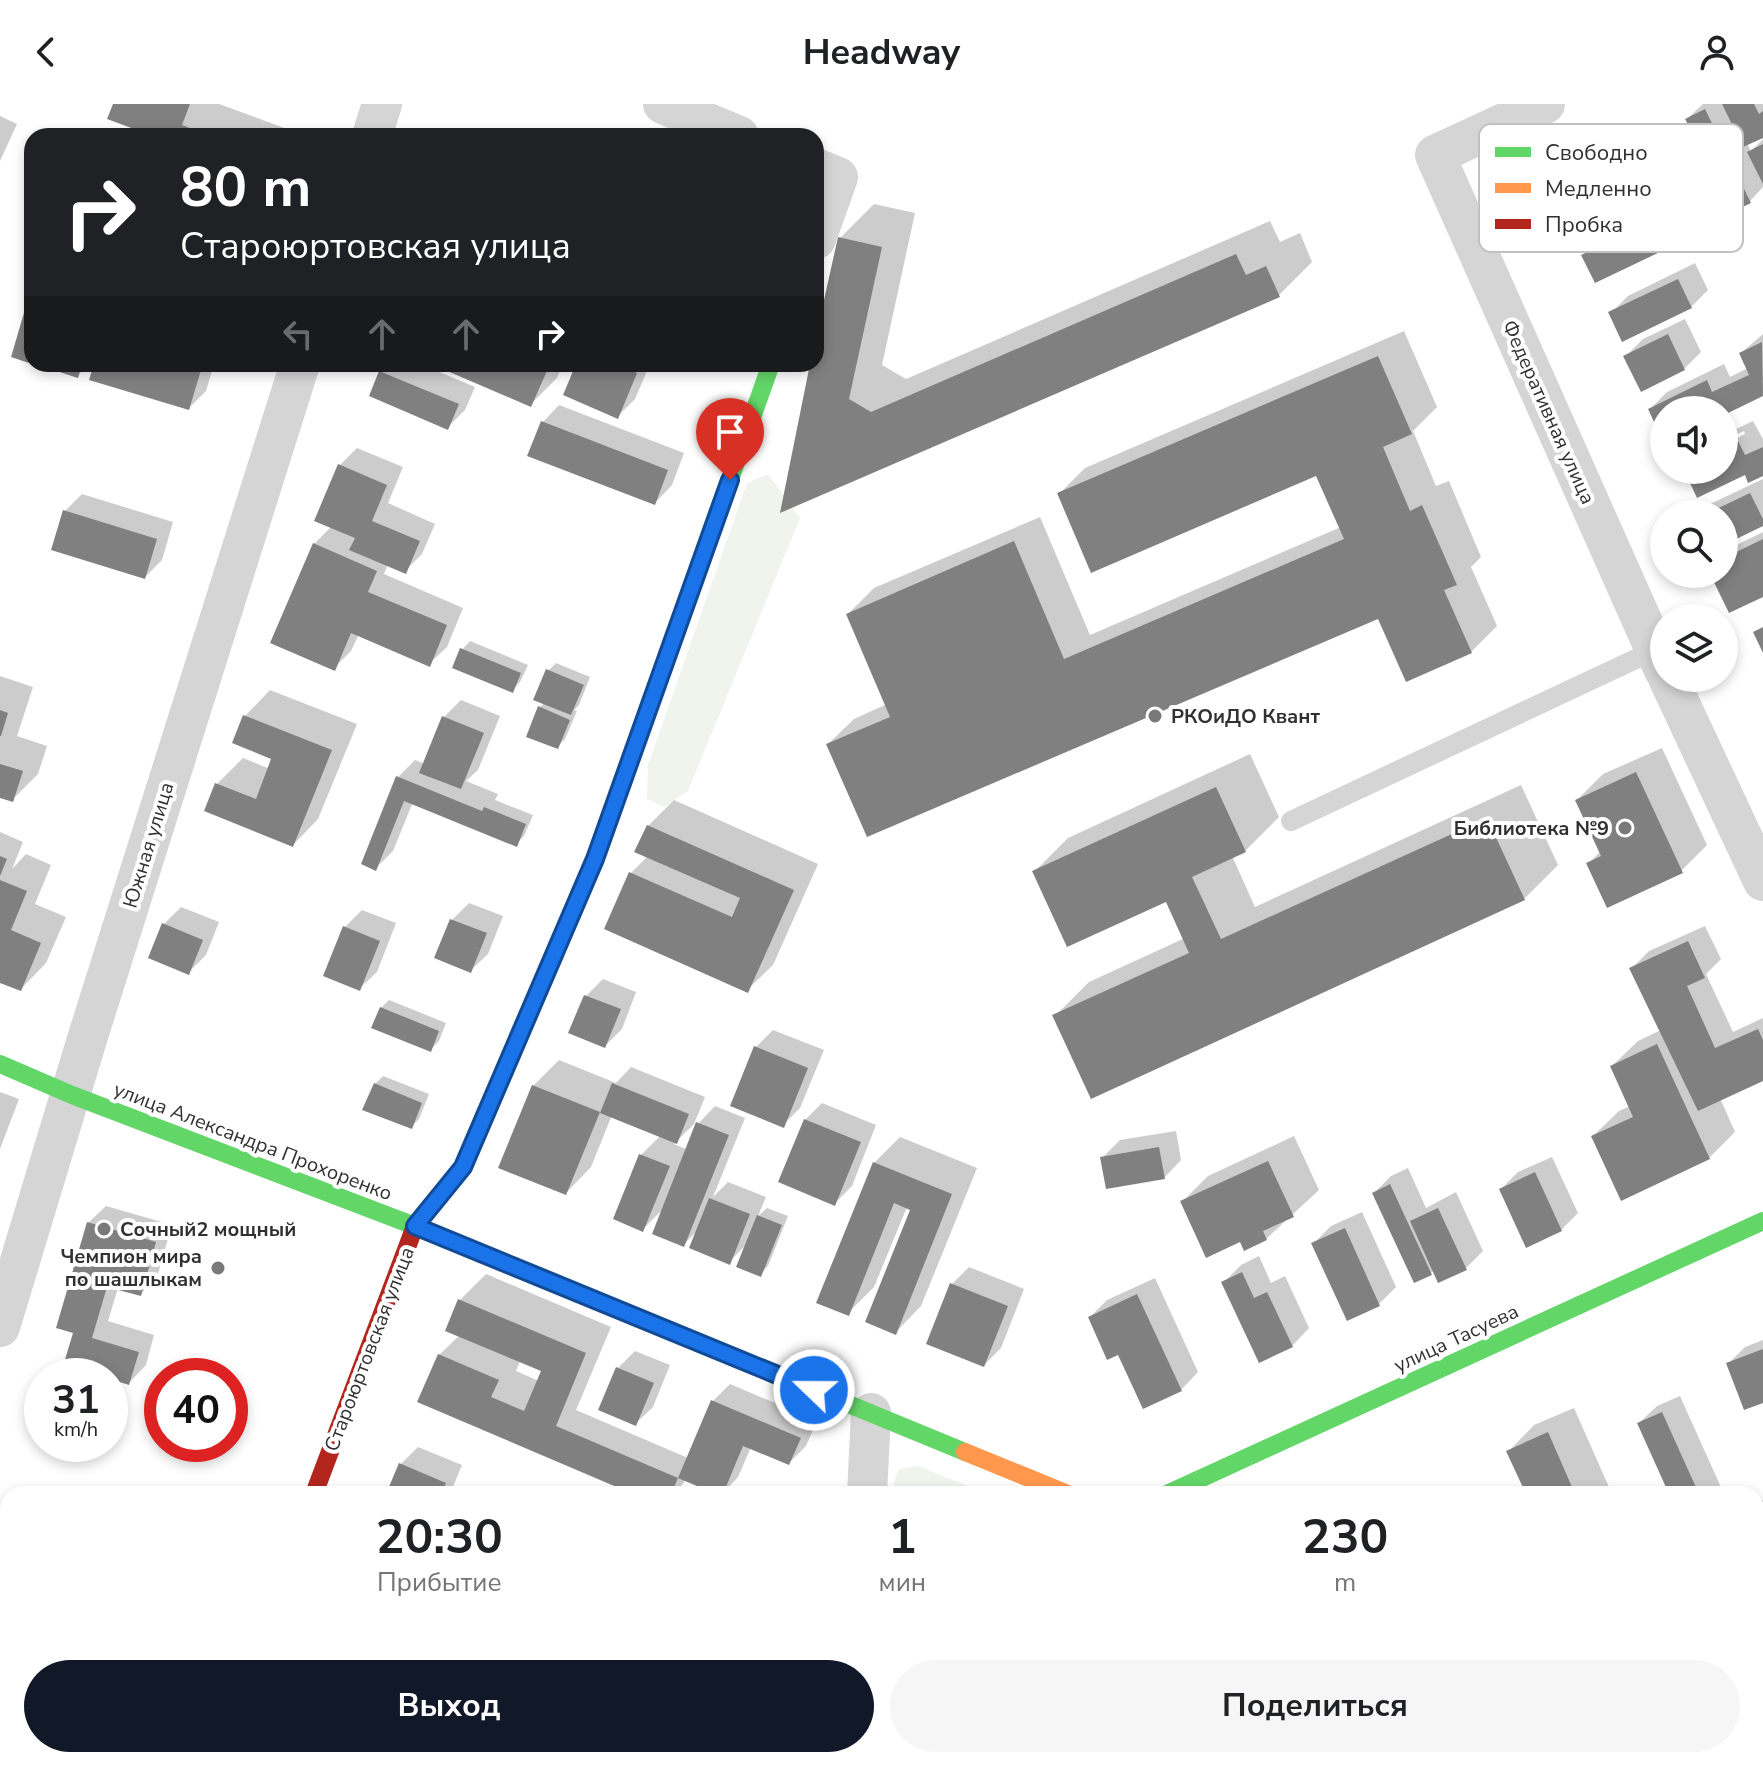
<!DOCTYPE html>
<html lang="ru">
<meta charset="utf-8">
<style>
body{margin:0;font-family:"Nunito Sans",sans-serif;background:#f6f6f6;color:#202124;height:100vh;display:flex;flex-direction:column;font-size:30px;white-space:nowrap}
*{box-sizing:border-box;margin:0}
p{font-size:26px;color:#757577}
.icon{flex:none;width:44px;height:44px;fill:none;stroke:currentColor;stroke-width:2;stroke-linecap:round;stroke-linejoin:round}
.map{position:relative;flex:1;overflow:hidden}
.sheet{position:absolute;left:0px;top:1382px;width:1764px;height:282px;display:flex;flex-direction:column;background:#fff;border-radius:24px 24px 0 0;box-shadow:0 4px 12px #0003}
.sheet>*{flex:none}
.guide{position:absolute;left:24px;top:24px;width:800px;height:244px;border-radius:24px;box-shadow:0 4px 12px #0003;background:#202124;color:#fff;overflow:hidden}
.tools{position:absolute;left:1650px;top:292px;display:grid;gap:16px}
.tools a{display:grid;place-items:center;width:88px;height:88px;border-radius:50%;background:#fff;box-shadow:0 4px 12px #0003;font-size:40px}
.speed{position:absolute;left:24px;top:1254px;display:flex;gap:16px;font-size:40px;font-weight:700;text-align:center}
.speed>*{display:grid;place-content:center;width:104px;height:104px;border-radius:50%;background:#fff;box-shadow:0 4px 12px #0003;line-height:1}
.speed small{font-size:20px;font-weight:400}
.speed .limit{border:12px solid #d22;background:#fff;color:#111}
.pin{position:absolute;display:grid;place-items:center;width:68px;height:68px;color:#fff;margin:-82px -34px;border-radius:50% 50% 50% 0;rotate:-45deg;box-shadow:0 0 8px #0007}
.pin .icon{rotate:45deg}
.me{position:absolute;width:88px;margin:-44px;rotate:292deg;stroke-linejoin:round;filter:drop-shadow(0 0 6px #0008)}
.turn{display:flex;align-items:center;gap:28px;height:168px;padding:0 24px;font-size:36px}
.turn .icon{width:104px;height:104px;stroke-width:2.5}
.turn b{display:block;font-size:56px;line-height:68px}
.lanes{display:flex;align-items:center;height:76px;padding:0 24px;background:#0003;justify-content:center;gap:40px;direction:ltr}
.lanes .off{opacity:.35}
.eta{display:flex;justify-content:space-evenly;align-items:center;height:136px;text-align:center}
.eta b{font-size:48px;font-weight:700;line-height:56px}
.action{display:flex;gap:16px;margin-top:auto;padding:16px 24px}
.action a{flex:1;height:92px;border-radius:48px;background:#111827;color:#fff;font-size:32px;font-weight:700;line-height:92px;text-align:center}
.action a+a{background:#f6f6f6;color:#202124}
header{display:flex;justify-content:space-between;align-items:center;height:104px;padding:0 24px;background:#fff;font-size:36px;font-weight:700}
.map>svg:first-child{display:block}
.green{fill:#f1f3ed}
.shadow{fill:#0003;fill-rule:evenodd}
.building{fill:#808080}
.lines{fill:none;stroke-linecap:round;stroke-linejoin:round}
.lane{stroke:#d5d5d5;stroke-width:20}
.street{stroke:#d5d5d5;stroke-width:40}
.fast{stroke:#63d668;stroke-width:18}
.slow{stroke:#ff974d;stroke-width:18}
.jam{stroke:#b3261e;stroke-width:18}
.route-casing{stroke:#114b97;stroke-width:20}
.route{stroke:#1a73e8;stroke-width:14}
.poi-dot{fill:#797979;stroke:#fff;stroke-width:3}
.labels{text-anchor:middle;stroke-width:8;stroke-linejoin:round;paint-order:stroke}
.street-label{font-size:20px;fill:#313131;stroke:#fff}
.poi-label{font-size:20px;font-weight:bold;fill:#313131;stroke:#fff;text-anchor:start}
.key{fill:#fff;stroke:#c1c1c1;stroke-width:2}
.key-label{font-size:22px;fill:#313131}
</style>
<header><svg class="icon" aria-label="back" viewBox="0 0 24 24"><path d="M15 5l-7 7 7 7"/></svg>Headway<svg class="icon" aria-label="person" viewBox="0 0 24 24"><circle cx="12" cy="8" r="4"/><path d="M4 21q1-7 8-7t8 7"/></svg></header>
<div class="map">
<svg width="1763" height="1663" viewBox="0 0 1763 1663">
<rect width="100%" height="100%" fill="#fff"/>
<path class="green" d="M768,370L800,414L688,687L664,703L647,695L648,661L747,379Z
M918,1362L987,1390H893L892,1384L899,1365Z"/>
<path class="shadow" d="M115,0H219L287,25L285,32H159Z
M1703,0H1763V31L1747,39L1751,47L1763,35V83L1750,97L1698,117L1679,136L1584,152L1601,135L1686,93L1671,61L1688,44L1699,39L1687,15Z
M0,12L17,20L0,57Z
M555,25L570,32H548Z
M874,100L915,109L882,261L906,275L1270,117L1280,138L1300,129L1312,158L1278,192L782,406L812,260H816V242L840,134Z
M1695,159L1708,186L1691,203L1611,209L1628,192Z
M1685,215L1701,248L1684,265L1625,253L1643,235Z
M1404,227L1437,303L1413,327L1436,382L1449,377L1481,453L1471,463L1497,522L1471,548L1379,512L828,640L854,615L887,600L848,510L874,484L1040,413L1090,531L1341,423L1317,369L1059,390L1085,364Z
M1763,230V290L1724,308V306H1664V334L1650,305L1667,288L1724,260L1730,273L1748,264L1741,249Z
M39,260H89L77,272Z
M96,260H214L206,287L189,304Z
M389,260H420L475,283L465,306L448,323L381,268Z
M436,260H563L557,274L531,300Z
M578,260H650L635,295L618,312Z
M559,301L684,349L672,381L655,399L542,319Z
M1753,317L1763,335V370L1686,366H1724V341L1745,330L1744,327L1724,336V331Z
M357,344L403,363L388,399L435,420L422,450L405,467L388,460L384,470L463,504L447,543L429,560L359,530L351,547L334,564L314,440L332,422L340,361Z
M1763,375V420L1724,439V410H1701L1710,400Z
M82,390L173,418L162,456L145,473L65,407Z
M1763,428V491L1713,470H1724V448L1726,446Z
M470,537L528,561L520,578L512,586L462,546Z
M556,559L590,573L579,601L574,606L577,607L565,635L557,643L540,603L545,598L548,567Z
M0,572L33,583L17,632L47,642L38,670L12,696L0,692Z
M270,586L357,620L318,715L293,741L207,706L217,680L243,654L270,665L274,654L245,612Z
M461,596L500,612L478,666L466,677L498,690L495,696L533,711L524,732L516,740L413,698L393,747L376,764L398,673L415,656L425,660L444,613Z
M1662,644L1707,741L1681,767L1589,759L1601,747L1577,696L1603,670Z
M1250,650L1279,713L1245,747L1232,752L1255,803L1521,681L1558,761L1524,795L1055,912L1089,878L1185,834L1167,795L1034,768L1068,734Z
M674,696L818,760L773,861L747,886L631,769L648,752V722Z
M0,728L23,738L12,765L26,750L51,761L35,800L66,813L46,859L21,885L0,876Z
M469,799L503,812L488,850L470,867L452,816Z
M181,803L219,818L206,851L189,868L164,820Z
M362,806L396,819L377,868L359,885L325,871L345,823Z
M1705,822L1721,855L1706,870L1733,928L1763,914V975L1720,994L1735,1028L1709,1054L1593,1032L1619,1007L1630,1002L1612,962L1638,937L1661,926L1632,864L1649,847Z
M603,875L636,888L622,925L605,942L586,892Z
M389,896L446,919L439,937L431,945L381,904Z
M773,926L824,946L800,1004L783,1021L756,943Z
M559,956L616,979L631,963L705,993L694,1020L674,1040L688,1046L698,1020L715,1002L745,1014L713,1093L728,1078L766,1093L758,1112L767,1104L788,1112L768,1162L760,1170L747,1140L729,1158L699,1125L684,1140L664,1104L643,1125L615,1114L641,1051L661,1031L612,1011L591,1063L566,1089L533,982Z
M383,972L429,990L419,1015L411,1023L375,980Z
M0,988L19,995L0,1045Z
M822,999L876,1021L852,1082L835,1099L805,1016Z
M1176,1027L1181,1056L1164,1074L1103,1053L1120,1036Z
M1294,1032L1319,1086L1266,1135H1241L1182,1098L1208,1072Z
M900,1033L977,1064L921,1202L896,1228L912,1105L907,1103L874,1183L848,1209L874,1059Z
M1552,1053L1578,1109L1561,1126L1501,1085L1518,1068Z
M1408,1064L1426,1104L1456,1088L1483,1147L1466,1164L1434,1166L1431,1169L1374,1089L1391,1072Z
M106,1102L172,1121L157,1173L140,1190L118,1184L108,1217L154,1231L146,1261L129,1279L106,1272L76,1227L88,1119Z
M1362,1108L1396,1183L1379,1200L1314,1139L1331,1122Z
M1259,1152L1271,1179L1285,1172L1309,1224L1292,1242L1224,1178L1241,1161Z
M969,1163L1024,1185L1001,1244L984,1261L952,1180Z
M486,1170L611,1223L576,1306L688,1354L713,1297L730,1280L817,1317L806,1342L789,1359L751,1343L738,1373L722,1390L686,1375L676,1390H638L420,1297L439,1251L460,1231L447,1226L460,1196ZM520,1257L544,1266L539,1277L516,1267Z
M1155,1174L1198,1268L1181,1286L1090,1213L1107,1196Z
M1763,1236V1297L1728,1260L1745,1243Z
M635,1247L670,1261L653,1303L635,1320L601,1305L618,1264Z
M1680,1292L1724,1390H1671L1639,1319L1657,1302Z
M1574,1304L1612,1390H1528L1509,1347L1534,1321Z
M418,1343L462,1361L450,1390H388L401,1360Z
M1763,1396V1427L1756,1430V1399Z
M1756,1492L1763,1506V1515L1756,1522Z
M111,1656H186L183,1663H109Z
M282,1656H457L454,1663H297Z
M499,1656H607L604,1663H497Z
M863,1656H869L886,1663H856Z
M1037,1656H1076L1080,1663H1037Z"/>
<path class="building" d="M113,0H190L182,21L210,32H153L107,15Z
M1722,0H1754L1759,10L1763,7V34L1743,43Z
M1705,5L1751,99L1699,124L1669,61L1701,46L1685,15Z
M1763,40V80L1747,48Z
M1667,110L1681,138L1595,179L1581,151Z
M838,133L882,143L849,295L871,308L1236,150L1246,171L1266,162L1280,193L780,409L810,260H816V232Z
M1678,175L1692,204L1622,238L1608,208Z
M31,185L32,186V260L11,253Z
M1668,230L1685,266L1641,288L1623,252Z
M1762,238L1763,292L1724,311V306H1664V339L1648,305L1707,276L1712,288L1749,271L1739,249Z
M1378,252L1412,330L1383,343L1410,407L1422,401L1457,481L1444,486L1472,549L1406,578L1378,515L867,733L826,640L890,613L846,510L1014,437L1064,555L1344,435L1316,372L1091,469L1057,389Z
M35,260H82L78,274Z
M94,260H181L201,266L189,306L89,276Z
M431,260H550L531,303Z
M576,260H615L637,269L618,315L563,291Z
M379,267L459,300L448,326L369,292Z
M541,317L668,366L655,401L527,352Z
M1736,333L1745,351L1763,343V372L1748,379L1745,371L1697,394L1684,366H1724V338Z
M338,360L387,381L372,417L420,437L406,470L349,446L355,434L314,417Z
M1750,389L1763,415V422L1724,441V410H1706Z
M63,406L157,435L145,475L51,446Z
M1763,435V493L1729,509L1710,470H1724V454Z
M313,439L377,467L368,488L447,521L430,563L351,529L335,567L270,539Z
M1763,523V549L1753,528Z
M460,544L521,569L513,589L452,564Z
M546,565L584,581L571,611L533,596Z
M538,602L570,616L558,645L526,633Z
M0,606L8,609L1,632H0Z
M243,611L332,646L293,743L204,707L215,679L256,695L271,655L232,639Z
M442,612L484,629L461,685L419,669Z
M0,660L23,667L13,698L0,694Z
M1636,668L1683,769L1607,804L1586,759L1601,752L1575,696Z
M396,672L482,707L484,703L526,720L517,743L404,697L376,767L361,760Z
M1216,683L1246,748L1192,773L1221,835L1487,714L1525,796L1091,995L1052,911L1189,849L1166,798L1067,843L1032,767Z
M647,721L794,786L748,889L604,825L629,768L732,813L740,794L634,748Z
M0,752L7,755L0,772Z
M0,776L27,787L11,826L41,839L21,887L0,879Z
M450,815L487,829L471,869L434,854Z
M162,819L203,836L189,871L148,854Z
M343,822L380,837L360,887L323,872Z
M1688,837L1705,874L1687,882L1715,944L1758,925L1763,936V977L1698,1007L1629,864Z
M584,891L621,905L605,944L568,929Z
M380,903L439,927L431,948L371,924Z
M1657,940L1710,1055L1621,1097L1591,1032L1633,1013L1610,962Z
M754,942L808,964L784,1024L730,1002Z
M374,979L422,999L412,1025L362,1006Z
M612,979L689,1010L677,1040L600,1009Z
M532,981L600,1008L566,1091L498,1064Z
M804,1015L861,1038L835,1102L778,1078Z
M696,1018L729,1031L684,1143L652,1130Z
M1159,1043L1165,1075L1106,1085L1100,1053Z
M639,1050L670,1062L643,1128L613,1115Z
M1268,1057L1294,1113L1263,1127L1267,1136L1244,1147L1240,1138L1206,1154L1180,1097Z
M873,1058L952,1090L896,1231L865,1218L910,1106L894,1099L849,1212L816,1199Z
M1535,1068L1562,1127L1526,1144L1499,1085Z
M1390,1080L1432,1171L1414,1179L1372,1089Z
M709,1094L750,1110L730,1161L689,1144Z
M1438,1104L1467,1166L1438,1179L1410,1117Z
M757,1111L782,1121L761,1173L736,1163Z
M87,1118L156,1138L141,1192L107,1183L92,1234L139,1248L129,1281L110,1275V1272H99L63,1262L73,1229L56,1224Z
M1345,1124L1380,1202L1347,1217L1311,1139Z
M1242,1168L1254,1194L1267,1188L1293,1243L1259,1259L1221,1178Z
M950,1179L1008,1202L984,1263L926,1240Z
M1137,1190L1182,1287L1143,1305L1118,1251L1107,1256L1088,1213Z
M458,1195L586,1249L556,1322L678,1374L671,1390H633L417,1298L438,1250L499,1276L491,1293L524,1307L541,1267L445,1227Z
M1763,1245V1299L1744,1306L1726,1259Z
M616,1263L654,1279L636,1322L598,1306Z
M711,1296L801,1334L789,1361L743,1342L723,1390H716L678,1374Z
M1662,1308L1699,1390H1669L1637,1319Z
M1548,1328L1575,1390H1526L1506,1347Z
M399,1359L446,1379L441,1390H386Z
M1760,1405L1763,1412V1429L1756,1432V1407Z
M1763,1547V1588L1756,1574V1551Z
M109,1656H171L169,1663H106Z
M275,1656H394L411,1663H291Z
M497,1656H593L590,1663H495Z
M1036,1656H1065L1068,1663H1035L1032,1658Z"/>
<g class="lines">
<path class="lane" d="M1291,717L1655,546"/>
<path class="street" d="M663,0L739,32
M1545,0L1435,51L1664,566
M372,32L382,0
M816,64L838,73L816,135
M1668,574L1763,777
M0,1223L88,932L300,260
M867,1390L871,1309
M973,1656L976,1663
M210,1663L213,1656"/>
<path class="fast" d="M0,960L72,991L415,1122L965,1348
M461,1066L595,755L771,260
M1167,1390L1763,1117
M736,1663L739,1656"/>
<path class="slow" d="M965,1348L1068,1390"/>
<path class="jam" d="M314,1390L415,1122L461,1066"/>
</g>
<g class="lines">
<g class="route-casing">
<path id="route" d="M730,376L595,755L463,1063L415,1122L814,1286"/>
</g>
<use href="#route" class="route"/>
</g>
<g class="poi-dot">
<circle cx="1155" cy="612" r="8"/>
<circle cx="1625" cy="724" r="8"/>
<circle cx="104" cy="1125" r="8"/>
<circle cx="218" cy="1164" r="8"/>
</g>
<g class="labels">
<g class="street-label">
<text transform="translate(1549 308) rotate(66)" y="7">Федеративная улица</text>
<text transform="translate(148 741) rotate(-73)" y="7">Южная улица</text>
<text transform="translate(253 1037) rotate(21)" y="7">улица Александра Прохоренко</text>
<text transform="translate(1456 1234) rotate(-25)" y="7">улица Тасуева</text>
<text transform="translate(369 1245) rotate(-69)" y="7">Староюртовская улица</text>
</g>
<g class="poi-label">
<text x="1171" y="619">РКОиДО Квант</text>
<text x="1609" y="731" text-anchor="end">Библиотека №9</text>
<text x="120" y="1132">Сочный2 мощный</text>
<text x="202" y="1159" text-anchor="end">Чемпион мира<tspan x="202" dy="23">по шашлыкам</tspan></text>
</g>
</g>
<rect x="1479" y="20" width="264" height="128" rx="12" class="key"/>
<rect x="1495" y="43" width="36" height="10" fill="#63d668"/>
<rect x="1495" y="79" width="36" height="10" fill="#ff974d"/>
<rect x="1495" y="115" width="36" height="10" fill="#b3261e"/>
<g class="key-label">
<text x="1545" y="56">Свободно</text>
<text x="1545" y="92">Медленно</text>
<text x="1545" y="128">Пробка</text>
</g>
</svg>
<div class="tools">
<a><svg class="icon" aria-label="sound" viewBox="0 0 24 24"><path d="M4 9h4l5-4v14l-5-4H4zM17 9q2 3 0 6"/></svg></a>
<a><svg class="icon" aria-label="search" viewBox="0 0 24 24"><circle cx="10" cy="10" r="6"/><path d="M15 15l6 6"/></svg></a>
<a><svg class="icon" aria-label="layers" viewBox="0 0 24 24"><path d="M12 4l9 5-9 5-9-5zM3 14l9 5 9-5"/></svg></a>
</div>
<div class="speed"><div>31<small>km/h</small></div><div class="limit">40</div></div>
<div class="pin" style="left:730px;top:376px;background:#d93025"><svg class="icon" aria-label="arrive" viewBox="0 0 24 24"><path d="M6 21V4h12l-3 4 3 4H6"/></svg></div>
<svg class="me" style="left:814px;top:1286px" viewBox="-20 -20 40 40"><circle r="17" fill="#1a73e8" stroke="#fff" stroke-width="3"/><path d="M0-11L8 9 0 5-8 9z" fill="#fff"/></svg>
<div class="guide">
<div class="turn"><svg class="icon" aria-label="right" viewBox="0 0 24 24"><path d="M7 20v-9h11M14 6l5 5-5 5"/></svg><div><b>80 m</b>Староюртовская улица</div></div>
<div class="lanes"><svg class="icon off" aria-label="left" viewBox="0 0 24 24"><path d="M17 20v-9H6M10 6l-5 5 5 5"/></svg><svg class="icon off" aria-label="ahead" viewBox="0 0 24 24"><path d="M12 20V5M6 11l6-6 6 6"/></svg><svg class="icon off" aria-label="ahead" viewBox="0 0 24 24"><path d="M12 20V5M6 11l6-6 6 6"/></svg><svg class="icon" aria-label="right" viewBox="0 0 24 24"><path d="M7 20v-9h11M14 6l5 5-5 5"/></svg></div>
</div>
<section class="sheet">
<div class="eta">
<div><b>20:30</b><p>Прибытие</p></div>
<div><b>1</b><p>мин</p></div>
<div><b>230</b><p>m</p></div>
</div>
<div class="action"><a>Выход</a><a>Поделиться</a></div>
</section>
</div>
